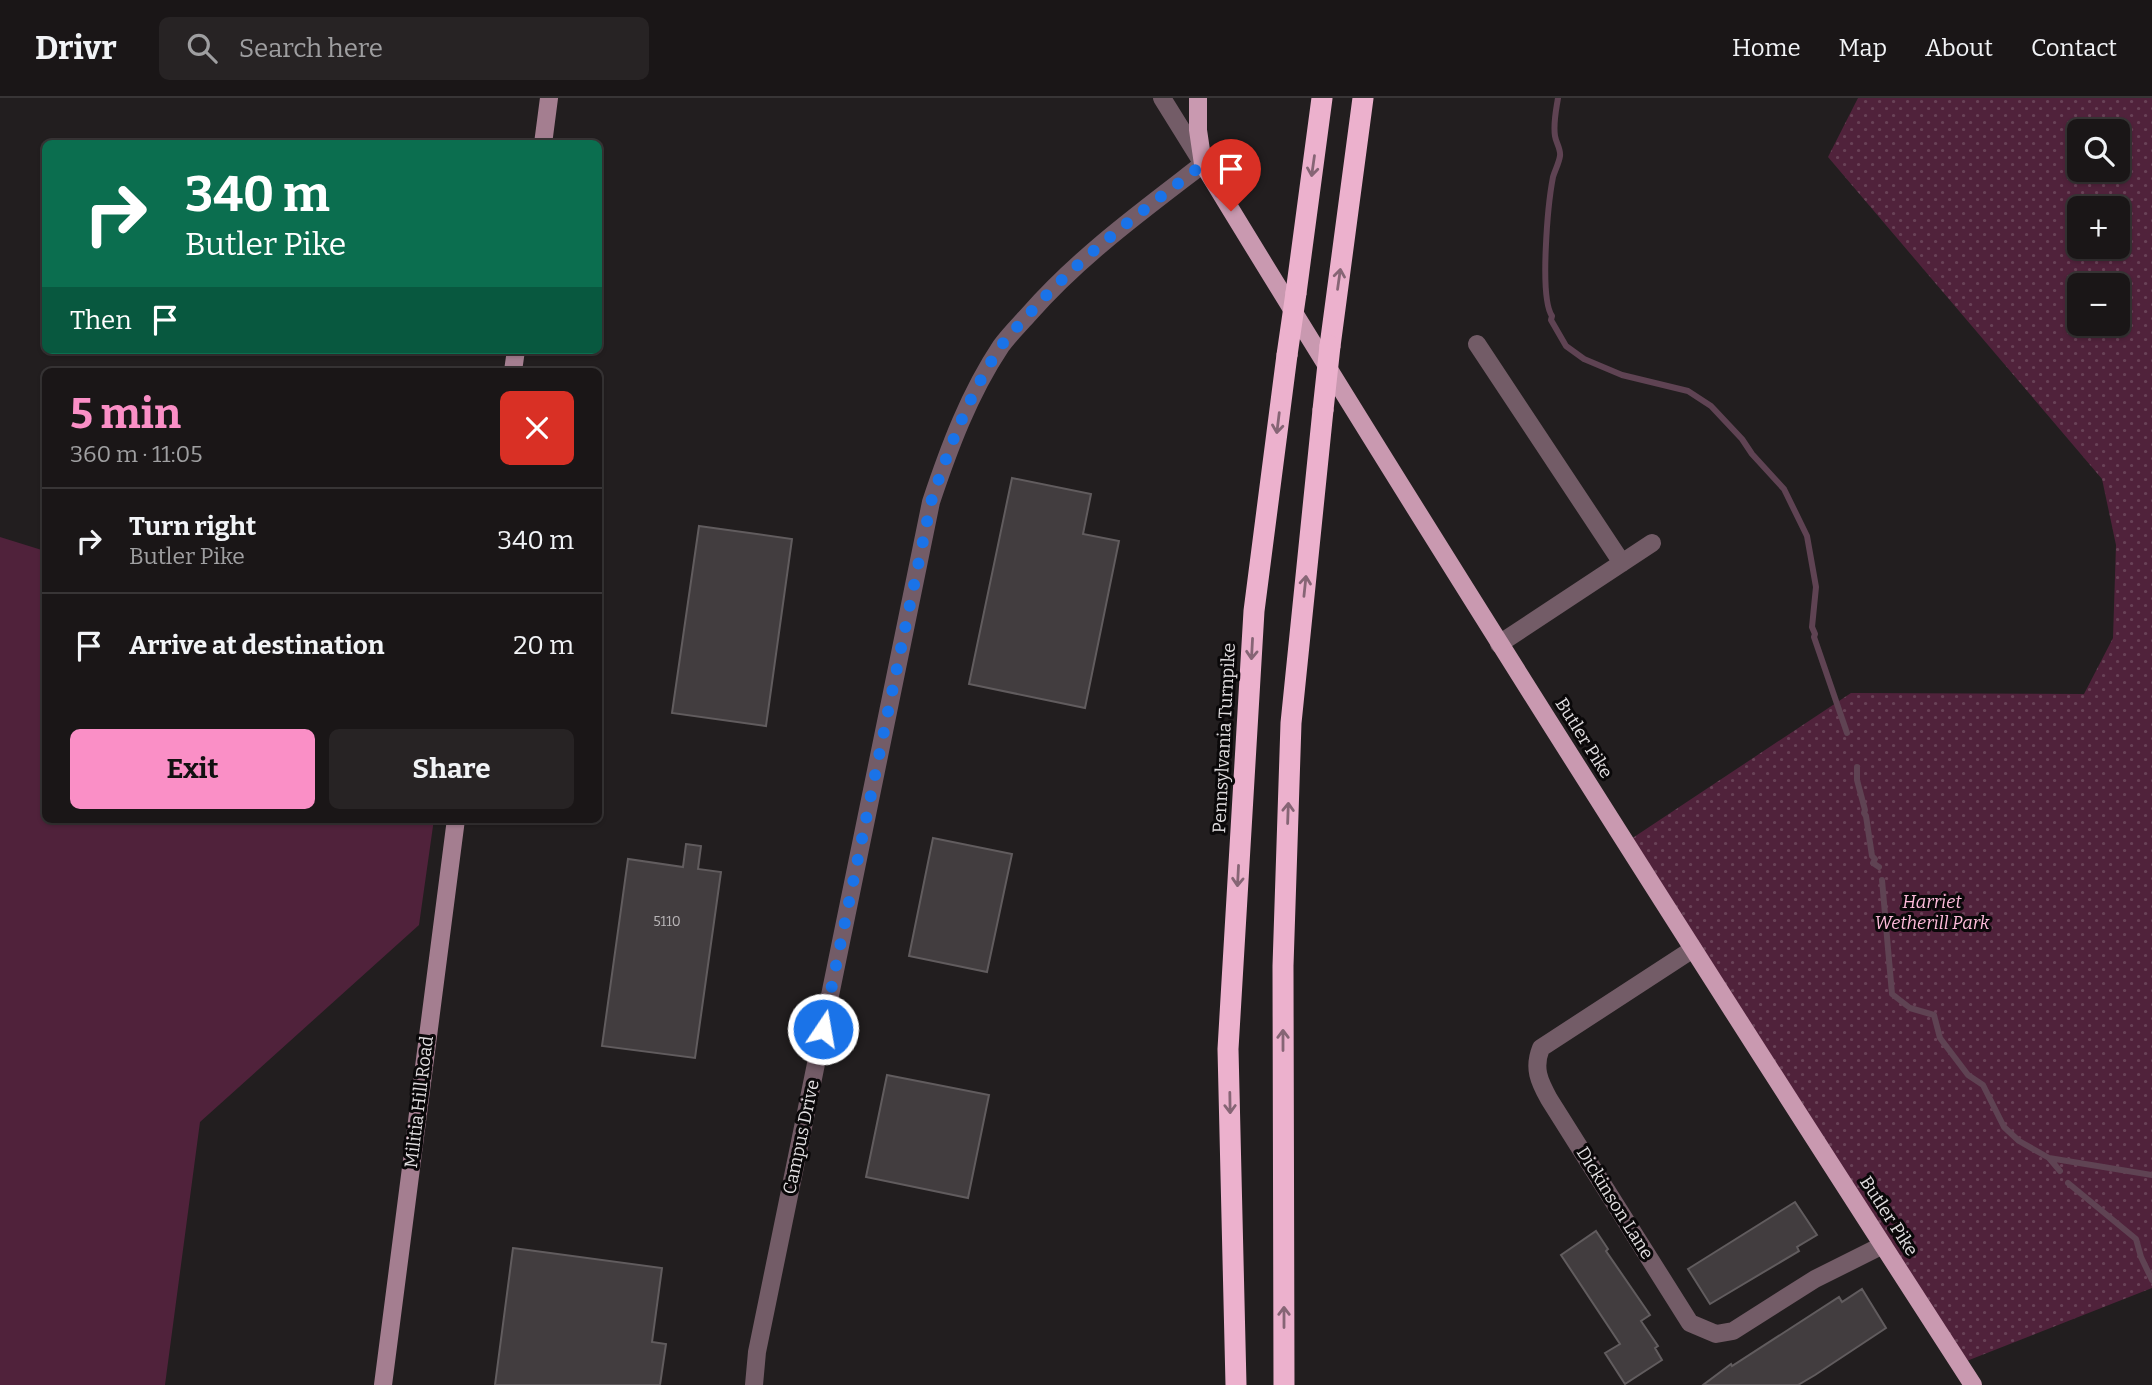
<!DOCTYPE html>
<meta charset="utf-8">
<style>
body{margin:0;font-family:Bitter,serif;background:#272324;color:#f1f3f6;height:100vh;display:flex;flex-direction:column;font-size:26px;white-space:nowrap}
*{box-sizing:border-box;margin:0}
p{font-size:23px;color:#9f9fa1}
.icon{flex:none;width:38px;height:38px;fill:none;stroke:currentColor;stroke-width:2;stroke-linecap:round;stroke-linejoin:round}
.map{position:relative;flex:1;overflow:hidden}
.drawer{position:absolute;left:42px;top:270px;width:560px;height:455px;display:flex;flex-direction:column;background:#1a1617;border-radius:10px;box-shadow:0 2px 5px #0004,0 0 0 2px #383536}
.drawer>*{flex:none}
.guide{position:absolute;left:42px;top:42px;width:560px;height:214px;border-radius:10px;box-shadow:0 2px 5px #0004,0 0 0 2px #383536;background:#0b6e4f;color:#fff;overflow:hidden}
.controls{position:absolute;left:2067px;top:21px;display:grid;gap:14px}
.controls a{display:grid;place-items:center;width:63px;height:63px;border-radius:10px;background:#1a1617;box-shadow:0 2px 5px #0004,0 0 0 2px #383536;font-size:35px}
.pin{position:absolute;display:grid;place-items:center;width:60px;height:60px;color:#fff;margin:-72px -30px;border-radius:50% 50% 50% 0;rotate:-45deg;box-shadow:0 0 7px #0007}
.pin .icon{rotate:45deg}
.me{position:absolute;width:77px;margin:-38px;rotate:12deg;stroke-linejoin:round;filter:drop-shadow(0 0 5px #0008)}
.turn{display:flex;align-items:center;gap:24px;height:147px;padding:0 28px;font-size:32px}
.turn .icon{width:91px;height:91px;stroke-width:2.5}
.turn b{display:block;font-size:49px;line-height:60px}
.then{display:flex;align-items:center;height:66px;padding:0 28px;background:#0003;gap:14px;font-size:26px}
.round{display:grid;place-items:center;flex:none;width:74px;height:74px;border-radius:10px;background:#272324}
.summary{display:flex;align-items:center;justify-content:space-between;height:119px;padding:0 28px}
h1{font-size:42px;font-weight:700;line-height:52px;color:#fa8fc6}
.action{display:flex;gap:14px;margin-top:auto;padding:14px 28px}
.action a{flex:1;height:80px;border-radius:10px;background:#fa8fc6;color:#111;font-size:28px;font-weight:700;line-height:80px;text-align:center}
.action a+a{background:#272324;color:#f1f3f6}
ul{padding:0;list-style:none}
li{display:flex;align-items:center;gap:21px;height:105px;padding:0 28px;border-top:2px solid #383536}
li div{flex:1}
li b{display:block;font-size:26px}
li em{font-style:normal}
header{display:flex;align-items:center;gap:42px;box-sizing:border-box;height:98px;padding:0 35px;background:#1a1617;border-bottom:2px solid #383536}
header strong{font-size:33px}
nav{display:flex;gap:38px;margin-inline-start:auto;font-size:24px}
.search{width:490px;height:63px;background:#272324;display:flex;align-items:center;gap:18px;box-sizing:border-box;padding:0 24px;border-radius:10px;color:#9f9fa1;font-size:26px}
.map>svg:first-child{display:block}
.green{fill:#50223b}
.park{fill:url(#park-dots);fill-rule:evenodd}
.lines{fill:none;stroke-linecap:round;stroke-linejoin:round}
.stream{stroke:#5f4353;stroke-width:6}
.building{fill:#423d3f;stroke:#615c5e;stroke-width:2}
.street{stroke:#735c67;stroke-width:18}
.secondary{stroke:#a47e90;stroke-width:18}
.primary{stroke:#c999b0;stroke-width:18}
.highway{stroke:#ecb1cd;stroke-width:21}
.highway-bridge{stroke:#ecb1cd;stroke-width:21}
.oneway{stroke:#866575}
.route{stroke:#1a73e8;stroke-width:12;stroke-dasharray:0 21.6}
.labels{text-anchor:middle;stroke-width:6;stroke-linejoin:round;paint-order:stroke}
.number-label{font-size:14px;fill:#b9b6b8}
.street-label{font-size:18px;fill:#e1dee0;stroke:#0a0809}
.park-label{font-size:18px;font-style:italic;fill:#febcdb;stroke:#0a0809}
</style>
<header>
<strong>Drivr</strong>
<div class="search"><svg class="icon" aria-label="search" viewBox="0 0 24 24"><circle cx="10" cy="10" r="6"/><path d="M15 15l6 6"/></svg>Search here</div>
<nav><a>Home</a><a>Map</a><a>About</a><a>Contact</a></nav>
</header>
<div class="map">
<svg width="2152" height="1287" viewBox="0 0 2152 1287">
<defs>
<pattern id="park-dots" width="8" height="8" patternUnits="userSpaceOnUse" patternTransform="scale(1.75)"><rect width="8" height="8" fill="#50223b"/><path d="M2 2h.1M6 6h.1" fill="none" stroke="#694257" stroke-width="1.8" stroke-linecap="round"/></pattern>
</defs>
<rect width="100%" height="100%" fill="#221e1f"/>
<path class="green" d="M0,439L45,453L46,721H434L419,827L200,1024L165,1287H0Z"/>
<path class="park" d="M1858,0H2152V1190L1959,1266L1625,745L1851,595L2084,596L2113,540L2116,447L2102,381L1828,59ZM2079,33H2118V72H2079ZM2079,110H2118V149H2079ZM2079,187H2118V226H2079Z"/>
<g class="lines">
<path class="stream" d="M1558,0C1556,13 1553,25 1555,38C1556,45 1561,51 1560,58C1559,65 1555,72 1553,79C1548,105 1539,199 1552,218L1551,222L1566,248L1584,261L1622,277L1688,293L1711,308L1742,341L1752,356L1784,391L1807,438L1816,489L1812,529L1815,536L1814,539L1847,635
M1857,669V682L1865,712L1864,715L1866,718L1872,758L1875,761L1873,765L1879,769
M1882,782L1892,896L1910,910L1934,917L1940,940L1968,977L1983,987L2004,1029L2019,1043L2049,1060L2060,1073
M2049,1060L2152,1077
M2068,1085L2136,1141L2141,1159L2152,1182"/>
</g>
<path class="building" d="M1012,380L1091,396L1083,436L1119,443L1085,610L969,586Z
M699,428L792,441L766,628L672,615Z
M933,740L1012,756L987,874L909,858Z
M686,746L701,748L698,771L721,774L695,960L602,948L628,761L683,769Z
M887,977L989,997L968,1100L866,1079Z
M1795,1104L1817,1137L1797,1149L1799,1153L1710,1206L1688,1171Z
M1596,1133L1608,1151L1606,1153L1650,1217L1641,1223L1658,1248L1655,1250L1662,1262L1625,1286L1605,1255L1620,1246L1561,1157Z
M513,1150L662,1170L652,1244L666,1246L660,1287H495Z
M1862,1191L1886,1230L1815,1277L1798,1287H1703L1731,1266L1732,1268L1839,1199L1842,1204Z"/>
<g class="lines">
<path class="street" d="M1477,246L1622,465
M1499,546L1652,445
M1693,851L1541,950C1533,970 1539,983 1549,1001L1690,1225L1716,1236L1733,1233L1815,1181L1883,1147
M754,1287L757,1254L931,404C949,350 969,296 1001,248C1009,237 1020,226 1029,216C1080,158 1142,113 1203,66L1162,0"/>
<path class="secondary" d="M543,46L549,0
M513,273L516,252
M383,1287L456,721"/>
<path class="primary" d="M1198,0V32L1203,66C1453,477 1712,883 1973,1287"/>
<path class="highway" d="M1296,195L1322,0
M1330,248L1363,0
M1236,1287L1228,951L1254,513L1287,257
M1284,1287L1283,868L1291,625L1323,312"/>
<path class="highway-bridge" d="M1287,257L1296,195
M1323,312L1330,248"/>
</g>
<defs><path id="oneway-shaft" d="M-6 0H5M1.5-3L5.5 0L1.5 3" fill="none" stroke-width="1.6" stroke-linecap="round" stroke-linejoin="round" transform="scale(1.75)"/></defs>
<g class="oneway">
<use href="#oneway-shaft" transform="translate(1313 68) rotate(98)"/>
<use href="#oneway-shaft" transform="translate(1339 181) rotate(-82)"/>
<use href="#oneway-shaft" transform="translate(1278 325) rotate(97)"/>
<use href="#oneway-shaft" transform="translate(1305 488) rotate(-84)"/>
<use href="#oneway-shaft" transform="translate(1252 551) rotate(93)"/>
<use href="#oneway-shaft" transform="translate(1288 715) rotate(-88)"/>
<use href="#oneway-shaft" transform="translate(1238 778) rotate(93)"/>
<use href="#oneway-shaft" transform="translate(1283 942) rotate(-90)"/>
<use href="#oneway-shaft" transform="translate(1230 1005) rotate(89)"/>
<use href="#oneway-shaft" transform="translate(1284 1219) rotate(-90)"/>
</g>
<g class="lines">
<path class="route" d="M823,931L931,404C949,350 969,296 1001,248C1009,237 1020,226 1029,216C1080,158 1143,113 1203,66L1231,113"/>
</g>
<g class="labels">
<g class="number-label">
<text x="667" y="828">5110</text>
</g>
<g class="street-label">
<text transform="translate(1224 640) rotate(-87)" y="6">Pennsylvania Turnpike</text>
<text transform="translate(1584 640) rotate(58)" y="6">Butler Pike</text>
<text transform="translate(419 1004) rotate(-83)" y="6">Militia Hill Road</text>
<text transform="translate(801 1039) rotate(-78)" y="6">Campus Drive</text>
<text transform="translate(1615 1105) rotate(58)" y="6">Dickinson Lane</text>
<text transform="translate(1889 1118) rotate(57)" y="6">Butler Pike</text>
</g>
<g class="park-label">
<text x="1932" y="810">Harriet<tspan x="1932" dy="21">Wetherill Park</tspan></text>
</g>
</g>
</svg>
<div class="controls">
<a><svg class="icon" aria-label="search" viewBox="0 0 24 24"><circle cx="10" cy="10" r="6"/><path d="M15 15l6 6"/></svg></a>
<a>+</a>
<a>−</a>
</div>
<div class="pin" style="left:1231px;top:113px;background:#d93025"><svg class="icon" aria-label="arrive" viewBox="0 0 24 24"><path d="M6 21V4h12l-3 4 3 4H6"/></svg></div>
<svg class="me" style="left:823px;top:931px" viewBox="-20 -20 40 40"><circle r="17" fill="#1a73e8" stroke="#fff" stroke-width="3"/><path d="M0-11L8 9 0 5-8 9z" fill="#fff"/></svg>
<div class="guide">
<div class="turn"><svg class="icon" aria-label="right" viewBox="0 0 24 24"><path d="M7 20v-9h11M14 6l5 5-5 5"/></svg><div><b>340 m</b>Butler Pike</div></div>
<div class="then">Then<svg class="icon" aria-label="arrive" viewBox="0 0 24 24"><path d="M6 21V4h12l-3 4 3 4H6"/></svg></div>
</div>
<section class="drawer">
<div class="summary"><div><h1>5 min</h1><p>360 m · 11:05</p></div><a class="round" style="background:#d93025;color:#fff"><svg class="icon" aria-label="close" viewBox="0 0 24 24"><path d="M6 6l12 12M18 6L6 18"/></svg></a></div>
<ul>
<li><svg class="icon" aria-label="right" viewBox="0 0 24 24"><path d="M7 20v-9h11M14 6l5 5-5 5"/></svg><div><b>Turn right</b><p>Butler Pike</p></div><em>340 m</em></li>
<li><svg class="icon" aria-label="arrive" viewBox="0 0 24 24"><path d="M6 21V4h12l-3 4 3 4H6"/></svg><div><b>Arrive at destination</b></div><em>20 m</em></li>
</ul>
<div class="action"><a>Exit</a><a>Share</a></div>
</section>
</div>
